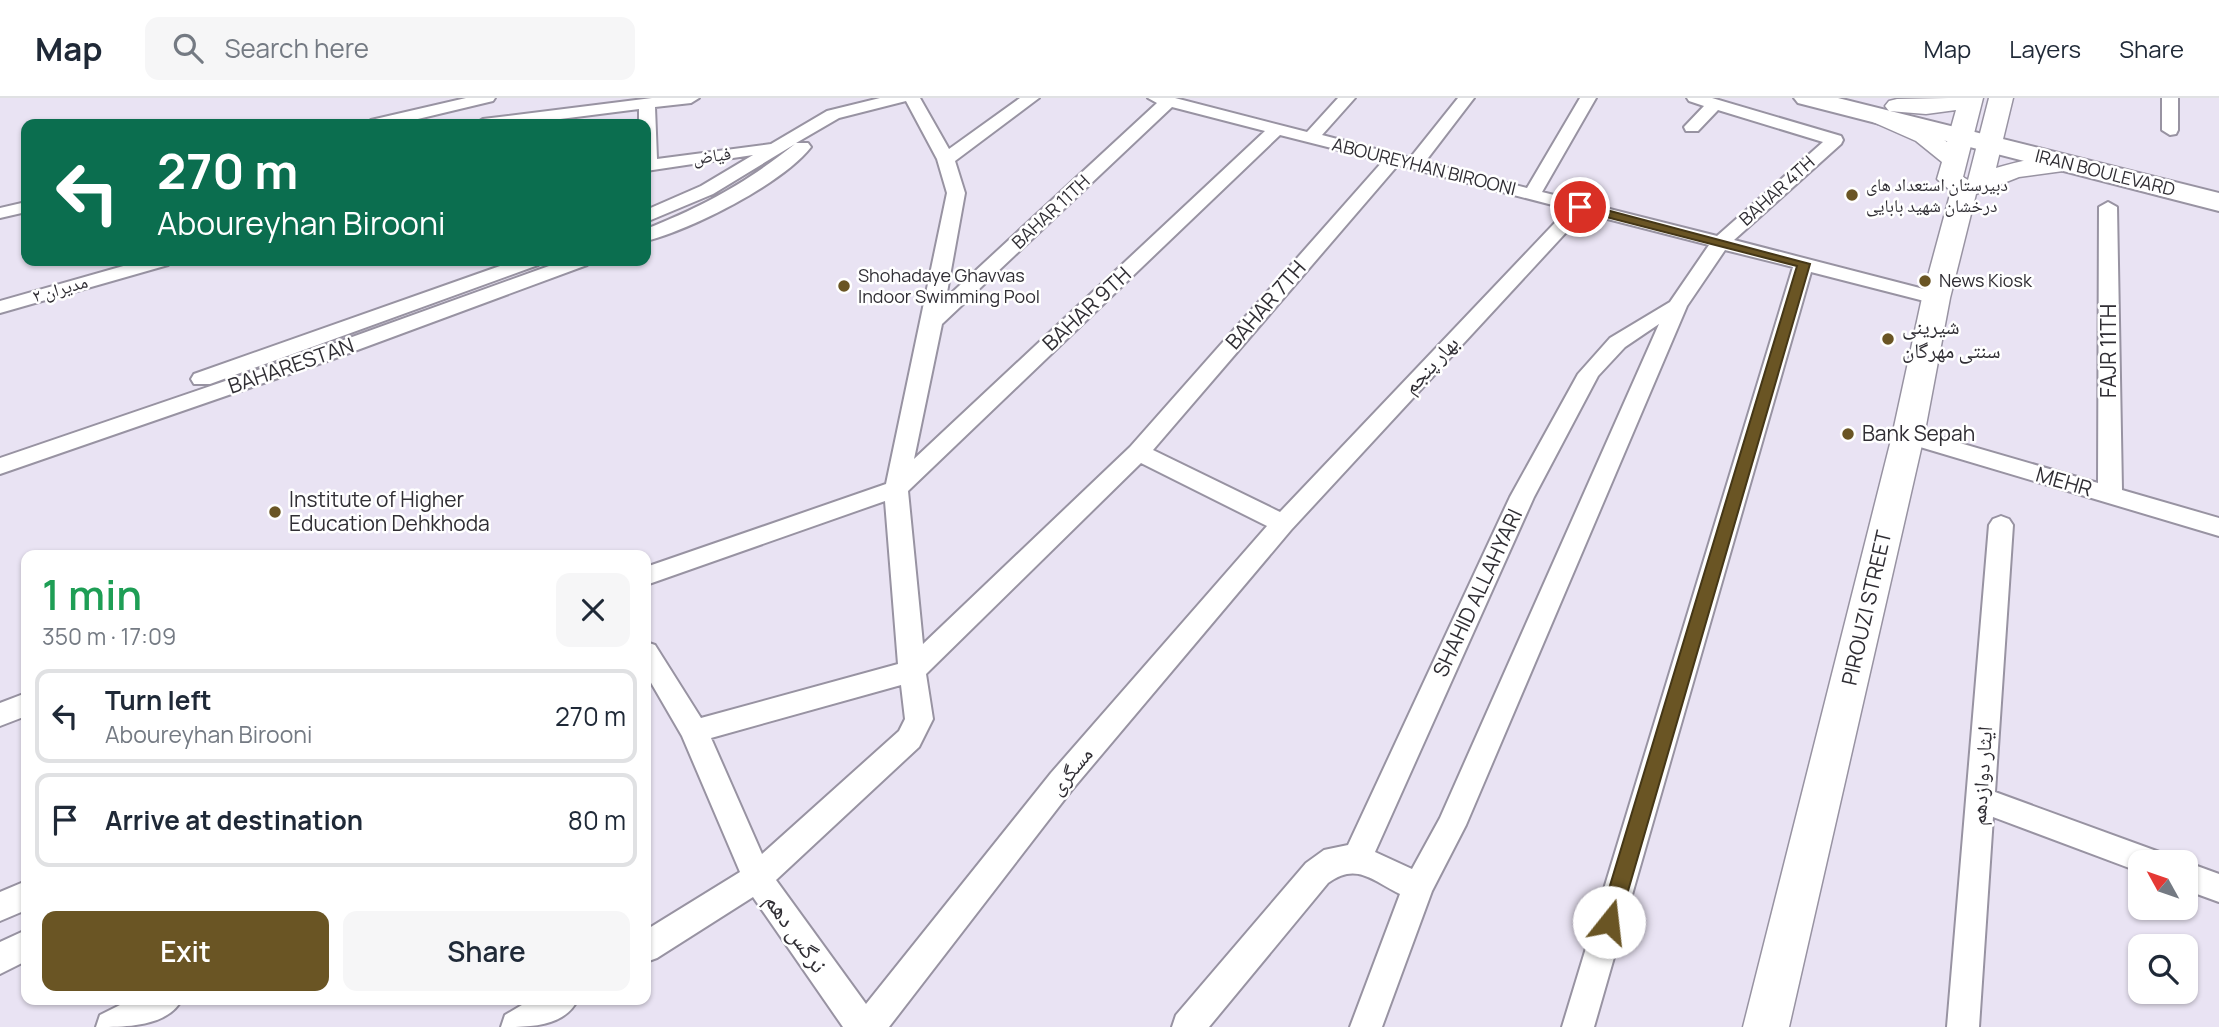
<!DOCTYPE html>
<meta charset="utf-8">
<style>
body{margin:0;font-family:Manrope,"Noto Naskh Arabic",sans-serif;background:#f6f6f7;color:#1f2937;height:100vh;display:flex;flex-direction:column;font-size:26px;white-space:nowrap}
*{box-sizing:border-box;margin:0}
p{font-size:23px;color:#747a83}
.icon{flex:none;width:38px;height:38px;fill:none;stroke:currentColor;stroke-width:2;stroke-linecap:round;stroke-linejoin:round}
.map{position:relative;flex:1;overflow:hidden}
.panel{position:absolute;left:21px;top:452px;width:630px;height:455px;display:flex;flex-direction:column;background:#fff;border-radius:14px;box-shadow:0 2px 5px #0004}
.panel>*{flex:none}
.banner{position:absolute;left:21px;top:21px;width:630px;height:147px;border-radius:14px;box-shadow:0 2px 5px #0004;background:#0b6e4f;color:#fff;overflow:hidden}
.needle{width:46px;rotate:310deg}
.controls{position:absolute;left:2128px;top:752px;display:grid;gap:14px}
.controls a{display:grid;place-items:center;width:70px;height:70px;border-radius:14px;background:#fff;box-shadow:0 2px 5px #0004;font-size:35px}
.pin{position:absolute;display:grid;place-items:center;width:60px;height:60px;color:#fff;margin:-30px;border:4px solid #fff;border-radius:50%;box-shadow:0 2px 7px #0007}
.me{position:absolute;width:77px;margin:-38px;rotate:16deg;stroke-linejoin:round;filter:drop-shadow(0 0 5px #0008)}
.turn{display:flex;align-items:center;gap:24px;height:147px;padding:0 21px;font-size:32px}
.turn .icon{width:91px;height:91px;stroke-width:2.5}
.turn b{display:block;font-size:49px;line-height:60px}
.round{display:grid;place-items:center;flex:none;width:74px;height:74px;border-radius:14px;background:#f6f6f7}
.summary{display:flex;align-items:center;justify-content:space-between;height:119px;padding:0 21px}
h1{font-size:42px;font-weight:600;line-height:52px;color:#1e9e55}
.primary-button{display:flex;gap:14px;margin-top:auto;padding:14px 21px}
.primary-button a{flex:1;height:80px;border-radius:14px;background:#6a5524;color:#fff;font-size:28px;font-weight:600;line-height:80px;text-align:center}
.primary-button a+a{background:#f6f6f7;color:#1f2937}
ul{padding:0;list-style:none}
li{display:flex;align-items:center;gap:21px;height:94px;margin:0 14px 10px;padding:0 7px;border:4px solid #e0e1e3;border-radius:14px}
li div{flex:1}
li b{display:block;font-size:26px}
li em{font-style:normal}
header{display:flex;align-items:center;gap:42px;box-sizing:border-box;height:98px;padding:0 35px;background:#fff;border-bottom:2px solid #e0e1e3}
header strong{font-size:33px}
nav{display:flex;gap:38px;margin-inline-start:auto;font-size:24px}
.search{width:490px;height:63px;background:#f6f6f7;display:flex;align-items:center;gap:18px;box-sizing:border-box;padding:0 24px;border-radius:14px;color:#747a83;font-size:26px}
.map>svg:first-child{display:block}
.lines{fill:none;stroke-linecap:round;stroke-linejoin:round}
.street-casing{stroke:#9893a2;stroke-width:4}
.secondary-casing{stroke:#9893a2;stroke-width:3}
.primary-casing{stroke:#9893a2;stroke-width:4}
.street{fill:#fff;fill-rule:evenodd}
.secondary{fill:#fff;fill-rule:evenodd}
.primary{fill:#fff;fill-rule:evenodd}
.route{fill:#6a5524;stroke:#453717;stroke-width:2}
.poi-dot{fill:#6a5524;stroke:#fff;stroke-width:2.5}
.labels{text-anchor:middle;stroke-width:5;stroke-linejoin:round;paint-order:stroke}
.far-street-label{font-size:18px;fill:#302e34;stroke:#fff}
.far-poi-label{font-size:18px;fill:#302e34;stroke:#fff;text-anchor:start}
.street-label{font-size:21px;fill:#302e34;stroke:#fff}
.poi-label{font-size:21px;fill:#302e34;stroke:#fff;text-anchor:start}
.near-street-label{font-size:24px;fill:#302e34;stroke:#fff}
</style>
<header>
<strong>Map</strong>
<div class="search"><svg class="icon" aria-label="search" viewBox="0 0 24 24"><circle cx="10" cy="10" r="6"/><path d="M15 15l6 6"/></svg>Search here</div>
<nav><a>Map</a><a>Layers</a><a>Share</a></nav>
</header>
<div class="map">
<svg width="2219" height="929" viewBox="0 0 2219 929">
<rect width="100%" height="100%" fill="#e9e3f3"/>
<g class="lines">
<g class="street-casing">
<path id="street" d="M466,0H495L493,3L397,26H369L371,22Z
M652,0H699L691,5L655,9L657,61L771,46L827,13L880,0H920L949,51L1020,0H1039L955,63L965,95L946,200L1157,5L1148,0H1175L1307,34L1338,0H1355L1322,37L1410,60L1458,0H1474L1425,64L1527,90L1580,0H1596L1542,94L1717,138L1823,44L1718,12L1698,33H1686L1684,29L1704,8L1689,3L1687,0H1712L1841,38L1843,42L1841,46L1734,142L1943,196L1946,200L1943,204L1936,206L1811,174L1594,929H1562L1793,169L1725,152L1687,208L1466,727L1432,793L1382,929H1350L1400,796C1372,782 1356,764 1328,785L1209,929H1172L1176,917L1306,765L1324,752L1348,747L1510,399L1578,276L1610,240L1670,204L1709,147L1584,115L1291,432L1071,693L889,929H843L753,799L657,860L646,864V832L740,774L682,638L646,576V544L655,547L701,620L898,566L885,403L646,487V469L886,386L947,95L937,61L906,3L839,20L796,45H808L811,49C782,86 692,131 646,143V131C704,108 746,85 795,46L713,96L646,124V112L701,88L753,57L646,73V26H639V11L521,26H475L483,21ZM1172,9L1265,33L914,361L942,226ZM1280,37L1383,63L1130,349L923,546L908,393ZM1398,67L1568,111L1280,414L1153,352ZM1659,226L1440,720L1412,771L1375,754L1534,399L1598,278L1625,249ZM1141,365L1267,428L1051,675L866,906L776,782L919,649L933,621L926,576ZM901,587L905,621L899,633L762,756L711,640Z
M2162,0H2178V32L2176,36L2170,37L2162,32Z
M26,104V114L0,120V110Z
M2108,104L2117,109L2122,392L2219,420V438L1900,343L1897,338L1900,333L1908,330L2098,385L2099,109Z
M141,163H171L168,167L0,215V203Z
M514,163H541L538,167L210,286H194L191,281L194,276Z
M563,163H590L587,167L333,261L0,376V360L319,251Z
M2001,418L2009,421L2013,427L1995,694L2162,755L2166,765H2140V774L1993,719L1979,929H1947L1989,427L1993,421Z
M26,595V618L0,628V605Z
M2186,764L2219,776V804L2186,792Z
M26,783V812L0,823V794Z
M26,832V863L0,876V844Z
M132,901H182C168,929 125,929 96,929L100,917Z
M532,901H578C565,929 530,929 501,929L505,917Z"/>
</g>
<g class="secondary-casing">
<path id="secondary" d="M1948,0H1983L1963,79L1968,82L1989,0H2013L1996,70C2020,63 2053,54 2078,61L2081,66L2078,71L2019,79L1976,96L1950,200L1924,338L1789,929H1743L1892,338L1922,200L1951,93L1937,81L1942,64L1916,43L1873,24L1869,19L1873,14C1893,9 1931,31 1947,44L1956,12L1926,16L1889,13L1885,8L1889,3L1897,1Z"/>
</g>
<g class="primary-casing">
<path id="primary" d="M1794,0H1838L2219,95V113L1798,5Z"/>
</g>
<use href="#street" class="street"/>
<use href="#secondary" class="secondary"/>
<use href="#primary" class="primary"/>
</g>
<path class="route" d="M1580,105L1810,166L1619,824L1616,830L1609,833L1602,830L1599,824L1797,168L1575,111V106Z"/>
<g class="poi-dot">
<circle cx="1852" cy="97" r="7"/>
<circle cx="1925" cy="183" r="7"/>
<circle cx="844" cy="188" r="7"/>
<circle cx="1888" cy="241" r="7"/>
<circle cx="1848" cy="336" r="7"/>
<circle cx="275" cy="414" r="7"/>
</g>
<g class="labels">
<g class="far-street-label">
<text transform="translate(712 58) rotate(-8)" y="6">فیاض</text>
<text transform="translate(1424 69) rotate(14)" y="6">ABOUREYHAN BIROONI</text>
<text transform="translate(2105 75) rotate(14)" y="6">IRAN BOULEVARD</text>
<text transform="translate(1777 93) rotate(-42)" y="6">BAHAR 4TH</text>
<text transform="translate(1051 114) rotate(-43)" y="6">BAHAR 11TH</text>
<text transform="translate(60 191) rotate(-16)" y="6">مدیران ۲</text>
</g>
<g class="far-poi-label">
<text x="1866" y="93">دبیرستان استعداد های<tspan x="1866" dy="21">درخشان شهید بابایی</tspan></text>
<text x="858" y="184">Shohadaye Ghavvas<tspan x="858" dy="21">Indoor Swimming Pool</tspan></text>
<text x="1939" y="189">News Kiosk</text>
</g>
<g class="street-label">
<text transform="translate(1266 207) rotate(-49)" y="7">BAHAR 7TH</text>
<text transform="translate(1087 211) rotate(-43)" y="7">BAHAR 9TH</text>
<text transform="translate(2109 253) rotate(-90)" y="7">FAJR 11TH</text>
<text transform="translate(1431 267) rotate(-47)" y="7">بهار پنجم</text>
<text transform="translate(291 268) rotate(-19)" y="7">BAHARESTAN</text>
<text transform="translate(2064 384) rotate(16)" y="7">MEHR</text>
<text transform="translate(1478 495) rotate(-65)" y="7">SHAHID ALLAHYARI</text>
<text transform="translate(1867 510) rotate(-77)" y="7">PIROUZI STREET</text>
<text transform="translate(1071 673) rotate(-50)" y="7">مسگری</text>
<text transform="translate(1982 678) rotate(-86)" y="7">ایثار دوازدهم</text>
</g>
<g class="poi-label">
<text x="1902" y="236">شیرینی<tspan x="1902" dy="24">سنتی مهرگان</tspan></text>
<text x="1862" y="343">Bank Sepah</text>
<text x="289" y="409">Institute of Higher<tspan x="289" dy="24">Education Dehkhoda</tspan></text>
</g>
<g class="near-street-label">
<text transform="translate(796 835) rotate(55)" y="8">نرگس دهم</text>
</g>
</g>
</svg>
<div class="controls">
<a><svg class="needle" viewBox="-14 -14 28 28"><path d="M0-13l5 13h-10z" fill="#e53935"/><path d="M0 13l5-13h-10z" fill="#747a83"/></svg></a>
<a><svg class="icon" aria-label="search" viewBox="0 0 24 24"><circle cx="10" cy="10" r="6"/><path d="M15 15l6 6"/></svg></a>
</div>
<div class="pin" style="left:1580px;top:109px;background:#d93025"><svg class="icon" aria-label="arrive" viewBox="0 0 24 24"><path d="M6 21V4h12l-3 4 3 4H6"/></svg></div>
<svg class="me" style="left:1609px;top:824px" viewBox="-20 -20 40 40"><circle r="19" fill="#fff"/><path d="M0-13L10 11 0 6-10 11z" fill="#6a5524"/></svg>
<div class="banner">
<div class="turn"><svg class="icon" aria-label="left" viewBox="0 0 24 24"><path d="M17 20v-9H6M10 6l-5 5 5 5"/></svg><div><b>270 m</b>Aboureyhan Birooni</div></div>
</div>
<section class="panel">
<div class="summary"><div><h1>1 min</h1><p>350 m · 17:09</p></div><a class="round"><svg class="icon" aria-label="close" viewBox="0 0 24 24"><path d="M6 6l12 12M18 6L6 18"/></svg></a></div>
<ul>
<li><svg class="icon" aria-label="left" viewBox="0 0 24 24"><path d="M17 20v-9H6M10 6l-5 5 5 5"/></svg><div><b>Turn left</b><p>Aboureyhan Birooni</p></div><em>270 m</em></li>
<li><svg class="icon" aria-label="arrive" viewBox="0 0 24 24"><path d="M6 21V4h12l-3 4 3 4H6"/></svg><div><b>Arrive at destination</b></div><em>80 m</em></li>
</ul>
<div class="primary-button"><a>Exit</a><a>Share</a></div>
</section>
</div>
